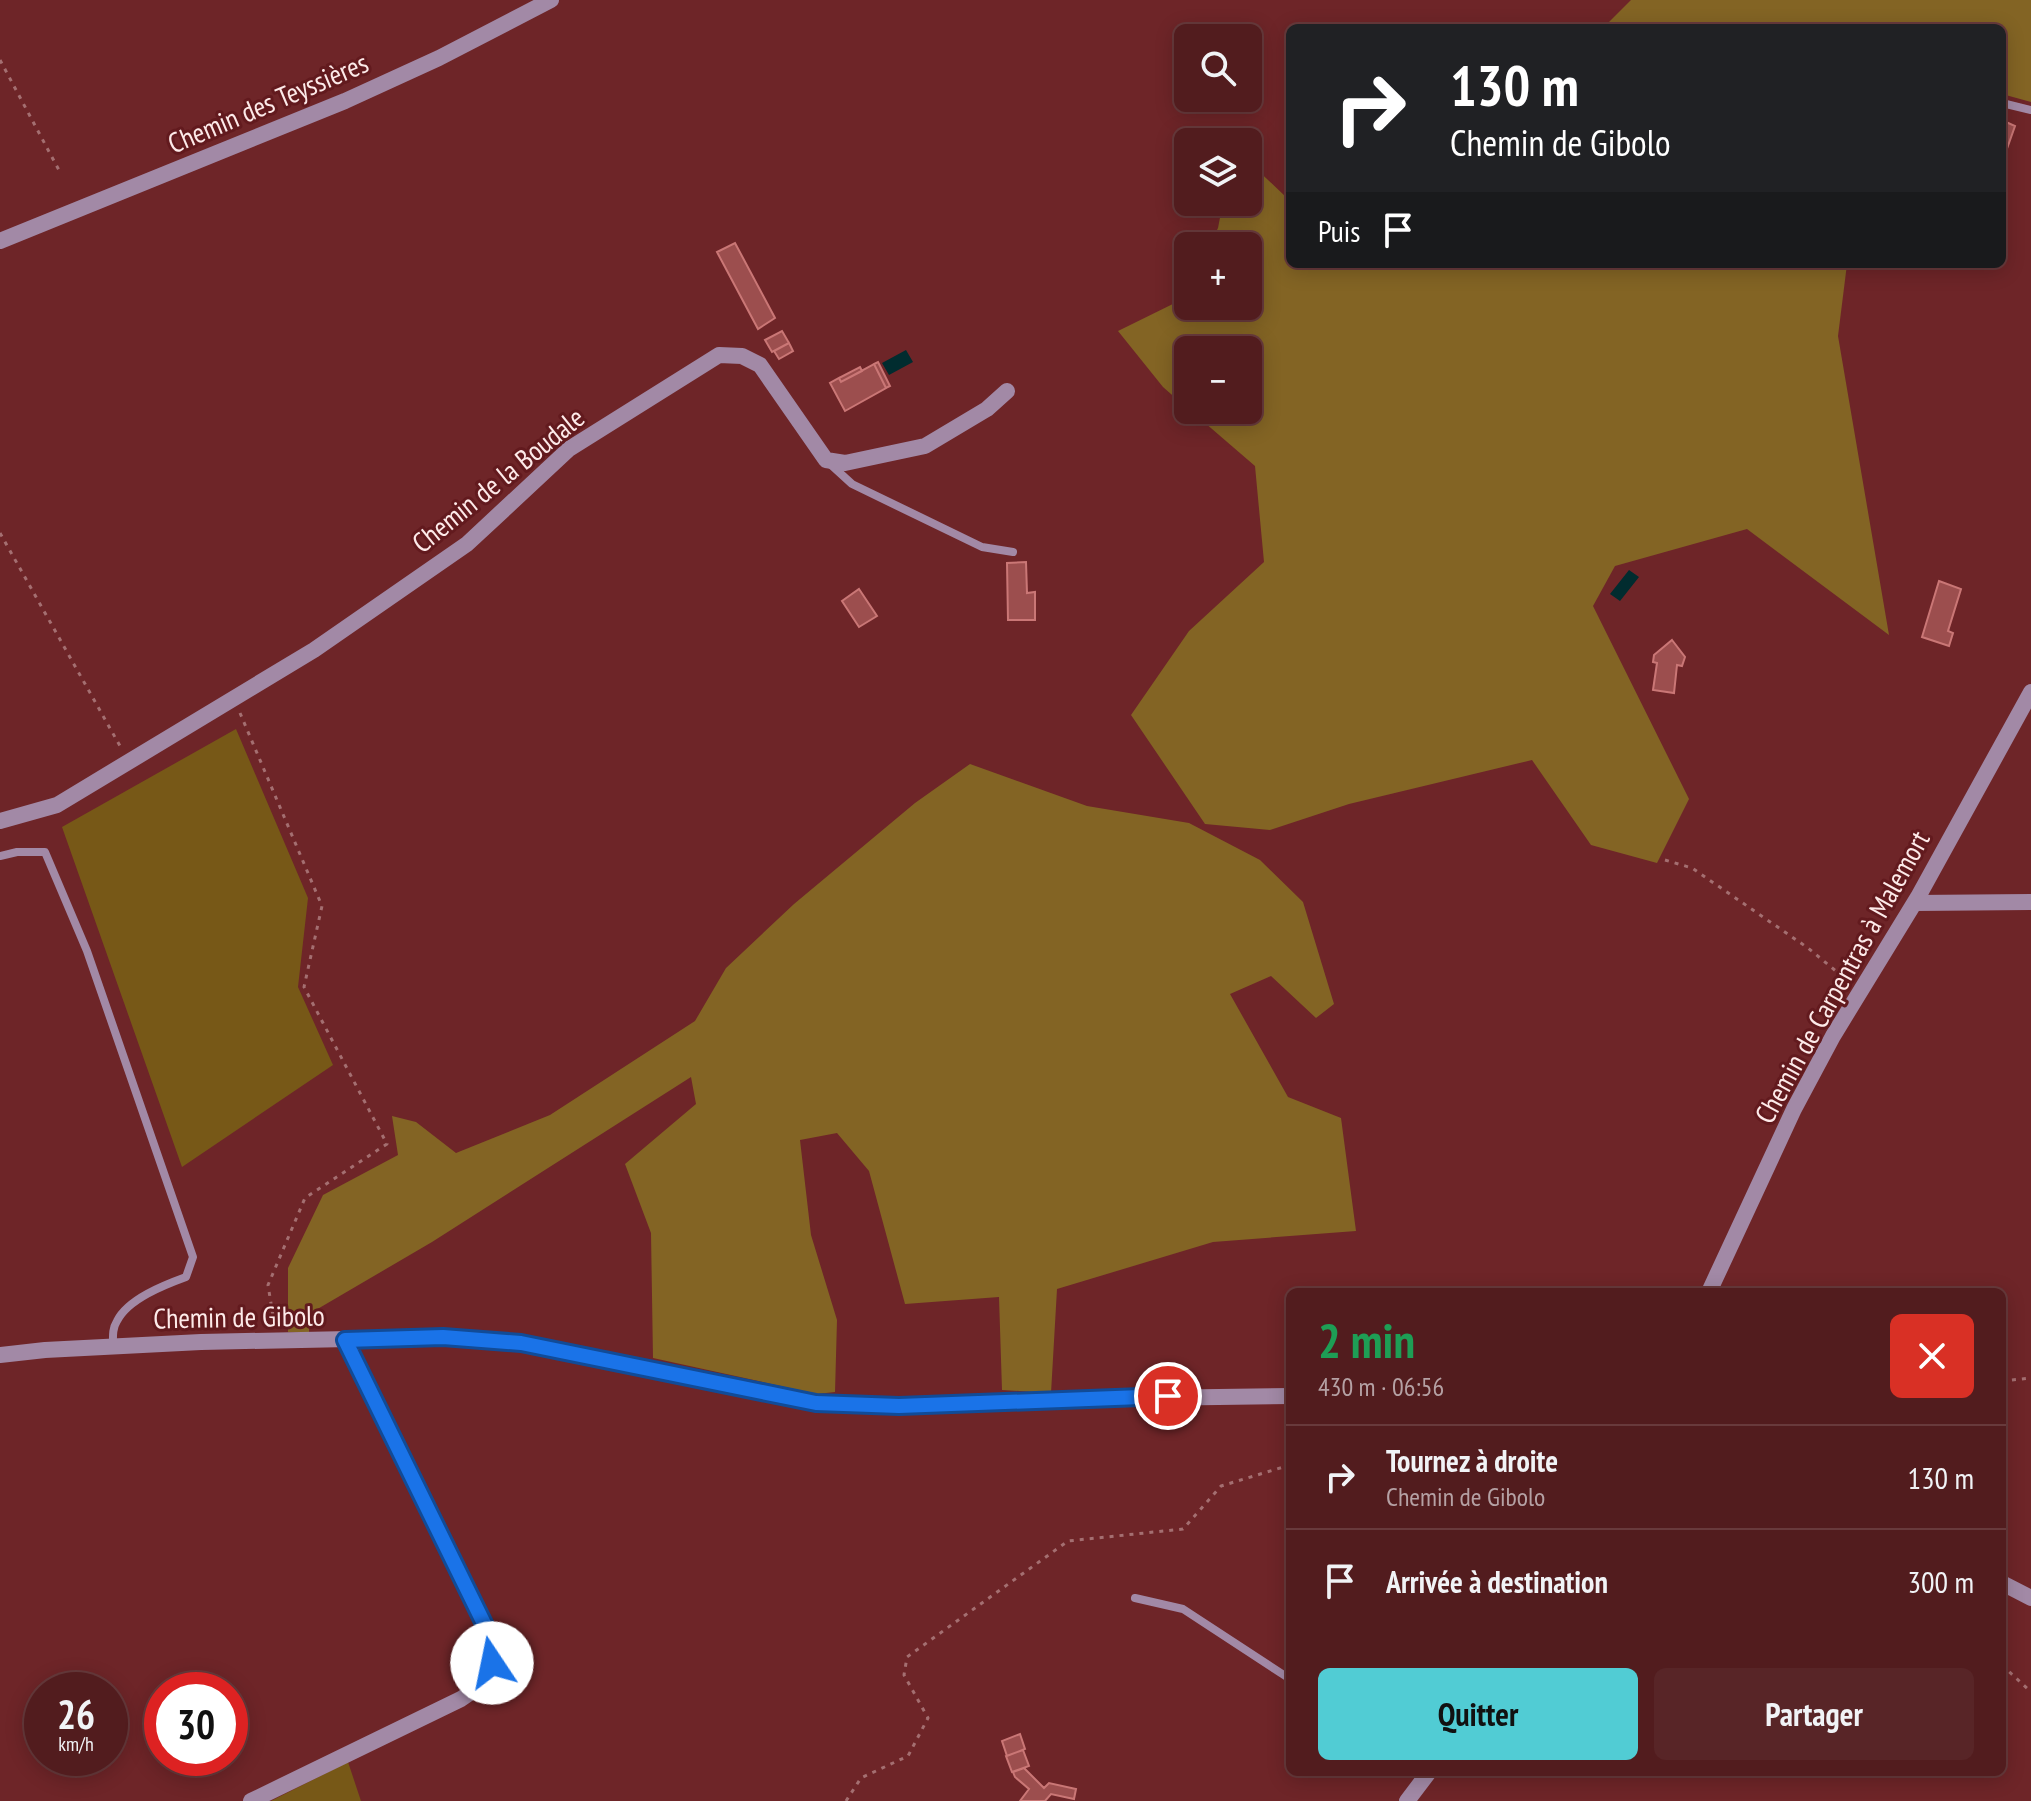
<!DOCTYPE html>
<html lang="fr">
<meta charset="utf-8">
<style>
body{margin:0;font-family:"PT Sans Narrow",sans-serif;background:#582527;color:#f1f3f6;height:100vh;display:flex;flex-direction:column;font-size:30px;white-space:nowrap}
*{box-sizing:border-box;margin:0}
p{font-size:26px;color:#b5a1a4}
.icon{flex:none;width:44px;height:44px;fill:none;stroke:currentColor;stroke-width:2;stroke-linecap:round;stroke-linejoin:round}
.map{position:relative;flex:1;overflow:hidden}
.panel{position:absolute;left:1286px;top:1288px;width:720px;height:488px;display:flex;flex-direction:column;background:#521c1e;border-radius:12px;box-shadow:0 4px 20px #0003,0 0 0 2px #683a3c}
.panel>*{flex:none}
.banner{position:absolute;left:1286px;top:24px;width:720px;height:244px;border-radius:12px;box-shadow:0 4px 20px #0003,0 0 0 2px #683a3c;background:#202124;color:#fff;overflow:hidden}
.buttons{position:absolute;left:1174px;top:24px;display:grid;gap:16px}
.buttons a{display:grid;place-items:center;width:88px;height:88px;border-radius:12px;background:#521c1e;box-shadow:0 4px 20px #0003,0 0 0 2px #683a3c;font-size:40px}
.speed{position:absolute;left:24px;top:1672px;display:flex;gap:16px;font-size:40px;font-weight:700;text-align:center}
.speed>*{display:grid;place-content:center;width:104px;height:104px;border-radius:50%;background:#521c1e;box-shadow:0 4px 20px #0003,0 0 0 2px #683a3c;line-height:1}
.speed small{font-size:20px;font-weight:400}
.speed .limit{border:12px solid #d22;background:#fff;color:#111}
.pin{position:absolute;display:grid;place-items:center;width:68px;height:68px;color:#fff;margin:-34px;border:4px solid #fff;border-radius:50%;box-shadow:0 2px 8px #0007}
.me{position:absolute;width:88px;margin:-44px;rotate:349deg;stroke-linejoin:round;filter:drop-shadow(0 0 6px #0008)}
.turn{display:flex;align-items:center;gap:28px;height:168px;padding:0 32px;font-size:36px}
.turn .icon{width:104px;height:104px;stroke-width:2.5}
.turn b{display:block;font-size:56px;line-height:68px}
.then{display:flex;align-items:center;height:76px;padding:0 32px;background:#0003;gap:16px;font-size:30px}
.round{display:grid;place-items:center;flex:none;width:84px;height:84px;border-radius:12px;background:#582527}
.head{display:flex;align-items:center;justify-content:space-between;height:136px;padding:0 32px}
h1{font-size:48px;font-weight:600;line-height:60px;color:#1e9e55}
.primary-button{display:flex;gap:16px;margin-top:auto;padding:16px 32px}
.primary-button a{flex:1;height:92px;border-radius:12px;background:#51ccd4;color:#111;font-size:32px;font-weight:600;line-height:92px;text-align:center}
.primary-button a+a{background:#582527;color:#f1f3f6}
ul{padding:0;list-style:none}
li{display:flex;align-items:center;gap:24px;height:104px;padding:0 32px;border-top:2px solid #683a3c}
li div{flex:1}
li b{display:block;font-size:30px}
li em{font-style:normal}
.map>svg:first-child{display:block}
.green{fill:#775817}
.forest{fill:#836424}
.water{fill:#012c2f}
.building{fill:#9c4e4e;stroke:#ca7776;stroke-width:2}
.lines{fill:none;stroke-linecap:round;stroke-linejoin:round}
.path{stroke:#a46f71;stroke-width:3;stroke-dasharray:4 6;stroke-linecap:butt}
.service{stroke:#a289a6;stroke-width:8}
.minor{stroke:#a289a6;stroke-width:16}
.route-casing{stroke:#114b97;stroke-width:20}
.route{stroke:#1a73e8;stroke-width:14}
.labels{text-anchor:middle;stroke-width:6;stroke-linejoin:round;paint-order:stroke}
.street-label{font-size:28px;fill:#fdeae9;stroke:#621a1e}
</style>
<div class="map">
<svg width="2031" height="1801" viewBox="0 0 2031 1801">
<rect width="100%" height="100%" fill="#6e2528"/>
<path class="green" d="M236,729L308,898L298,987L333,1065L182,1167L62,827Z
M348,1762L361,1801H271Z"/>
<path class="forest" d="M1631,0H2031V102L2002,94V28H1603Z
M1248,161L1286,197L1290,196V264H1847L1838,336L1889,635L1747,529L1615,566L1593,606L1689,799L1657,863L1591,845L1532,760L1349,804L1270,830L1205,824L1131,715L1189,631L1264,562L1255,466L1190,410H1248V350H1188V409L1163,387L1118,331L1183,299L1188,290V306H1248V246H1209L1218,228L1223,202H1248Z
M970,764L1087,806L1189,823L1260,860L1303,902L1334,1004L1316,1018L1271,976L1230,994L1288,1097L1341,1118L1356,1231L1213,1242L1057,1289L1051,1393L1002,1390L999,1297L905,1304L869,1171L837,1133L800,1140L811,1235L837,1320L835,1392L817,1394L653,1358L651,1233L625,1164L696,1104L691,1077L432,1242L309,1314V1332H288V1268L323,1195L398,1155L392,1116L416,1122L456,1153L550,1115L695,1021L726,968L794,904L915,803Z"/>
<path class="water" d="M906,350L913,362L889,375L882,363Z
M1629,570L1639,577L1620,601L1610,594Z"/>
<path class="building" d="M2006,122L2015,126L2003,160L2002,134Z
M735,243L775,318L758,329L717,252Z
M782,331L789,343L772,352L765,340Z
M789,343L793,351L779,359L774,351Z
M878,362L890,386L886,388L874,364Z
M874,364L886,388L845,411L830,383L839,378L841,382Z
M860,367L862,371L841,382L839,378Z
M1026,562L1027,593L1035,592V620H1008L1007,563Z
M1939,581L1961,589L1948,631L1953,633L1949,646L1922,637Z
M859,589L877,616L859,627L842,601Z
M1672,640L1685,657L1682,666L1677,665L1674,693L1653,690L1657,663L1653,662L1654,655Z
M1020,1734L1025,1749L1007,1756L1002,1741Z
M1023,1750L1029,1766L1012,1772L1006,1756Z
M1024,1768L1044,1788L1049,1783L1076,1789L1074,1799L1051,1794L1045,1801H1020L1029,1789L1015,1777L1013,1772Z"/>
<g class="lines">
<path class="path" d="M0,60L61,174
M0,533L120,746
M240,713L322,906L304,987L387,1144L305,1198L268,1285L274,1322
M1665,860L1692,868L1808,948L1848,981
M2002,1381L2031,1378
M2002,1665L2031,1692
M846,1801L861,1778L908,1756L928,1718L904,1675L907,1657L1068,1541L1183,1529L1221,1486L1290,1465"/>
<path class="service" d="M2002,103L2031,110
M829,463L852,484L982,547L1013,552
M0,856L17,852H45L87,951L193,1257L186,1277C164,1285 128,1299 117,1321C112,1329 113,1337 113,1346
M1135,1598L1183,1609L1290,1679"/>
<path class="minor" d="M0,241L345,101L439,58L551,0
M0,821L57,805L314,650L467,544L569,449L719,355L742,356L760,365L826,460L845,463L925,446L987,409L1007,391
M1915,903L2031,902
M1709,1292L1794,1109L1833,1036L1918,897L2031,692
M0,1355L45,1350L201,1342L443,1337L521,1343L816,1403L899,1406L1075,1399L1290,1396
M2002,1583L2031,1598
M251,1801L461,1699L490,1679L495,1646L345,1340
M1407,1801L1429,1772"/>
</g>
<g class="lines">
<g class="route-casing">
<path id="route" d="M492,1663L495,1646L345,1340L443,1337L521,1343L816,1403L899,1406L1168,1396"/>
</g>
<use href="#route" class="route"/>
</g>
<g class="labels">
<g class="street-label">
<text transform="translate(268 103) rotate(-23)" y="10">Chemin des Teyssières</text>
<text transform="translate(498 480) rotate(-39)" y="10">Chemin de la Boudale</text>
<text transform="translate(1842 977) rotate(-61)" y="10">Chemin de Carpentras à Malemort</text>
<text transform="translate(239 1317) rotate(-1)" y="10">Chemin de Gibolo</text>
</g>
</g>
</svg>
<div class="buttons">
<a><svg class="icon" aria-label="search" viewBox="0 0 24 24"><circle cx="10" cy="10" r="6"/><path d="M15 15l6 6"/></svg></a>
<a><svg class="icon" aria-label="layers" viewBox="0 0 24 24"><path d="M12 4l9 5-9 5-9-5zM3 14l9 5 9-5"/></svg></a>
<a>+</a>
<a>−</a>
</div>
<div class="speed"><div>26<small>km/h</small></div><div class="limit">30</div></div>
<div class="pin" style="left:1168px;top:1396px;background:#d93025"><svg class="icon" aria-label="arrive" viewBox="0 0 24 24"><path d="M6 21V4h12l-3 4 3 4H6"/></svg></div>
<svg class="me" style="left:492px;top:1663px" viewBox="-20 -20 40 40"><circle r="19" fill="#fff"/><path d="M0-13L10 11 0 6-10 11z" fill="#1a73e8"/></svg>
<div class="banner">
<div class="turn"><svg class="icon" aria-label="right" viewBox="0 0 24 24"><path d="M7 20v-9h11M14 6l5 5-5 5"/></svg><div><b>130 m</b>Chemin de Gibolo</div></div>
<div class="then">Puis<svg class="icon" aria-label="arrive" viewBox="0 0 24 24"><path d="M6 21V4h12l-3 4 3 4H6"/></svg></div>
</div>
<section class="panel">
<div class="head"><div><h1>2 min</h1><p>430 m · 06:56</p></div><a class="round" style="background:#d93025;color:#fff"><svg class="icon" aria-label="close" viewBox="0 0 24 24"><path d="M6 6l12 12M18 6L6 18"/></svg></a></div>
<ul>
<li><svg class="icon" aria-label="right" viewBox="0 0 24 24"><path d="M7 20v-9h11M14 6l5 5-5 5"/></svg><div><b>Tournez à droite</b><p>Chemin de Gibolo</p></div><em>130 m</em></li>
<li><svg class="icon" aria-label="arrive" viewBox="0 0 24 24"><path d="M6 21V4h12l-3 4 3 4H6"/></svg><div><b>Arrivée à destination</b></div><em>300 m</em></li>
</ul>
<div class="primary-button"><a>Quitter</a><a>Partager</a></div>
</section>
</div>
